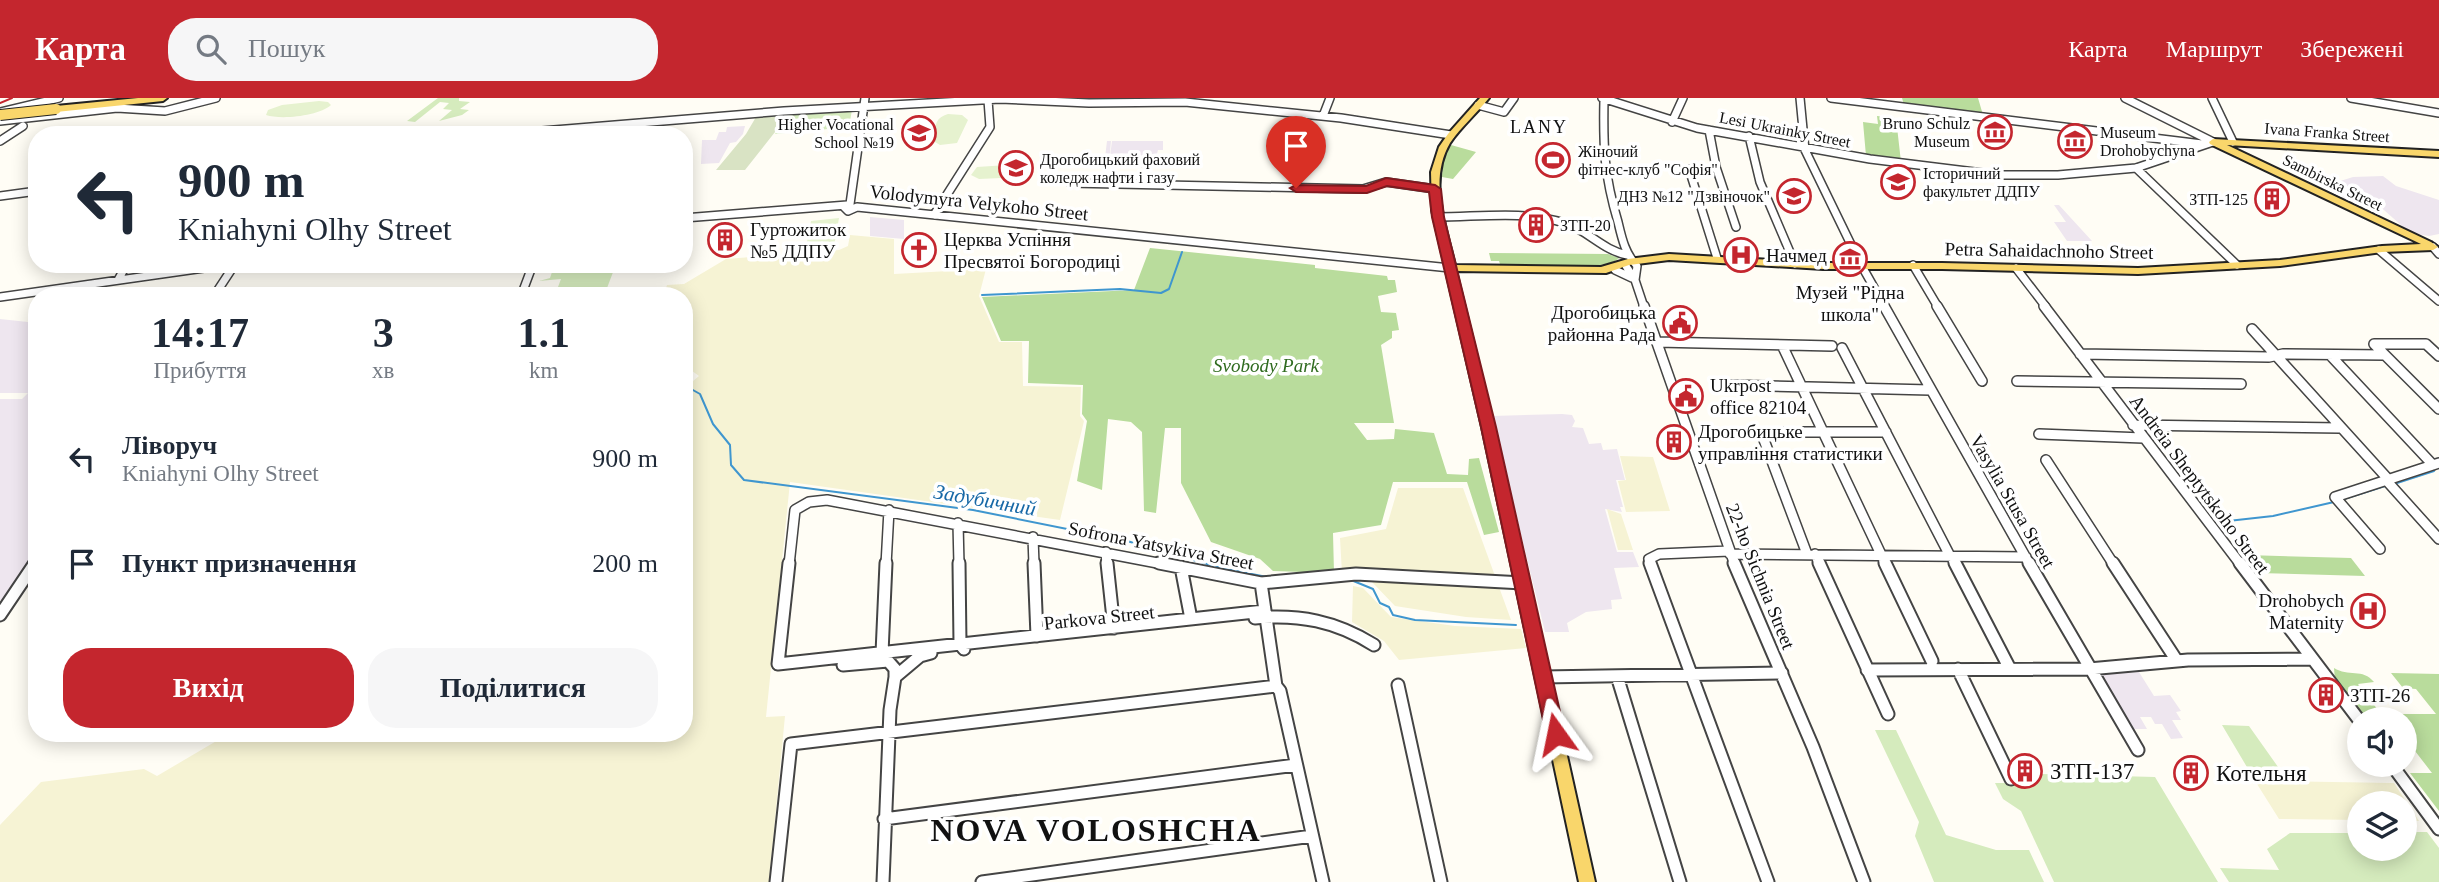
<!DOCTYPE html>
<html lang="uk">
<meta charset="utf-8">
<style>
body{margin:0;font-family:"Times New Roman",serif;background:#f6f6f7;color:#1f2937;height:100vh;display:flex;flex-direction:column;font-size:26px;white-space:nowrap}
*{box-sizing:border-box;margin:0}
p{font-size:23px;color:#747a83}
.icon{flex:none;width:38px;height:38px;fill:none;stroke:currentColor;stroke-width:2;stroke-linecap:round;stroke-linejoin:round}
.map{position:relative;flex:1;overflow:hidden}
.side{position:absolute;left:28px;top:189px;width:665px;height:455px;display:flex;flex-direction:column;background:#fff;border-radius:28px;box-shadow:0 4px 18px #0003}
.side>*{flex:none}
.top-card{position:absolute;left:28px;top:28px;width:665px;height:147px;border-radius:28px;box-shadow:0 4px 18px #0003;background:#fff;color:#1f2937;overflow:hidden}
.controls{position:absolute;left:2347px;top:609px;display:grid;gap:14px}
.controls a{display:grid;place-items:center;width:70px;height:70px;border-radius:50%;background:#fff;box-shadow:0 4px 18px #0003;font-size:35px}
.pin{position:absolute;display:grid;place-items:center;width:60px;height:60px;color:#fff;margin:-72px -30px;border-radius:50% 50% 50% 0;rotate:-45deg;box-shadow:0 0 7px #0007}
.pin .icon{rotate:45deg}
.me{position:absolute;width:77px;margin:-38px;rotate:348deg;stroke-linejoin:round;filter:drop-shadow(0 0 5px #0008)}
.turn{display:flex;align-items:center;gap:24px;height:147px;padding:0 35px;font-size:32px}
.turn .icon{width:91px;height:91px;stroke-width:2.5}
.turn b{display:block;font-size:49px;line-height:60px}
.eta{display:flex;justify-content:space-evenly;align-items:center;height:119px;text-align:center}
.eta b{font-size:42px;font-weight:700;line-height:49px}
.primary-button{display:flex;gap:14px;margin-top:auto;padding:14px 35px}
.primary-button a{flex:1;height:80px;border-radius:28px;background:#c4262e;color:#fff;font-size:28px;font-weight:700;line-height:80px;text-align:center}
.primary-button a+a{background:#f6f6f7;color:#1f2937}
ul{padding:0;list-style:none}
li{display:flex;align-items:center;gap:21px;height:105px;padding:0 35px}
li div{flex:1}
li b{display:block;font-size:26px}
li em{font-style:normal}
header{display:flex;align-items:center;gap:42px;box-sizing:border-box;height:98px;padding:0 35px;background:#c4262e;color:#fff}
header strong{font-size:33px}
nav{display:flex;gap:38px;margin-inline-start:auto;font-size:24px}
.search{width:490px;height:63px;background:#f6f6f7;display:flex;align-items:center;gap:18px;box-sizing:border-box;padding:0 24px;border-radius:28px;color:#747a83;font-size:26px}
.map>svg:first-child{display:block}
.industrial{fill:#eee6ef}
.farmland{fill:#f6f3d4}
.green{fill:#d5ebbd}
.forest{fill:#b9dc9c}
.cemetery{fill:#d9e3c4}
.pitch{fill:#e6f2cf}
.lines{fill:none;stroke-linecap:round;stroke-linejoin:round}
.stream{stroke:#3f96cf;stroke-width:2}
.minor-far2-casing{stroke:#444;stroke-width:10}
.minor-far1-casing{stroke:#444;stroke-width:12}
.minor-casing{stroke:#444;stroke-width:15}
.major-casing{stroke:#222;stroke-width:4}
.minor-far2{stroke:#fff;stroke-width:7}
.minor-far1{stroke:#fff;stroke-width:9}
.minor{stroke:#fff;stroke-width:11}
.major{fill:#f9d66b;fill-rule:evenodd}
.rail{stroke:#c4262e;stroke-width:2}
.major-bridge-casing{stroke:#222;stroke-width:12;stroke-linecap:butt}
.major-bridge{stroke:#f9d66b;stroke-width:10}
.route{fill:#c4262e;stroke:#7f191e;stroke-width:2}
.labels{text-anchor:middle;stroke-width:7;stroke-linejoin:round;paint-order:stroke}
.far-poi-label{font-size:16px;fill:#111;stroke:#fff;text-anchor:start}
.far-street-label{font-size:16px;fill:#111;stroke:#fff}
.far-neighbourhood-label{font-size:18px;letter-spacing:2px;fill:#111;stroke:#fff}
.street-label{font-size:19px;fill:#111;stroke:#fff}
.poi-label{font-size:19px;fill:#111;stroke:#fff;text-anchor:start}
.park-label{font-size:19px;font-style:italic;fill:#2f6b1f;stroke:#fff}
.water-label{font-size:21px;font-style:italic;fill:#1768a6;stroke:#fff}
.near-poi-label{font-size:23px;fill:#111;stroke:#fff;text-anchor:start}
.near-district-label{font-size:32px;font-weight:bold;letter-spacing:2px;fill:#111;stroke:#fff}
</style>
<header>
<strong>Карта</strong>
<div class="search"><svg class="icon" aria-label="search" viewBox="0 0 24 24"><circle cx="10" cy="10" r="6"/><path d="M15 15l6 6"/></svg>Пошук</div>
<nav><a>Карта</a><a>Маршрут</a><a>Збережені</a></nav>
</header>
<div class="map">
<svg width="2439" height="784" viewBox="0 0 2439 784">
<rect width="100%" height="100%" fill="#fffdf5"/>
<path class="industrial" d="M745,28L743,36L736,44L730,45L719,65L701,66L702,42H716L719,34H726L727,29Z
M1107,43H1111L1109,66L1112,43H1163V52H1158L1153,70L1104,68Z
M2383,78L2396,88L2439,102V136L2429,138L2410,135L2376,105L2348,103L2334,92L2336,91L2331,86L2353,79Z
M2054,107H2059L2092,143H2067L2054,124H2066Z
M870,119L904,122V141L870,138Z
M0,221L37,225V452L3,502H0V301H22L28,295H0Z
M1562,316L1572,317L1575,323L1572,329L1583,330L1589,346L1601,345L1603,352L1617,351L1625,382H1616L1623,409H1620L1622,414L1605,411L1617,454H1633L1639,469L1614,470L1622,501L1611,502L1612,511L1586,514L1567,525L1569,534H1545L1492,318Z
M2139,574L2154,598L2170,597L2181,613L2176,614L2181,622H2172L2183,640L2171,641L2162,626H2155L2151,619H2140L2147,631H2131L2097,576Z"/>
<path class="farmland" d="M850,137L894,141V176L986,171L979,198L999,244H1022L1023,288L1081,289L1080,318L1084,323L1060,422L790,384L766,619L785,618L769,784H0V727L41,684L144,671L157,678L230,635H684V281L693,283L699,278L684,267V198H664L667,187L684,186L726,161L839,152L848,148Z
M1620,358L1653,359L1670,413L1626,414L1618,383L1626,382Z
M1398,390H1463L1511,522L1466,519L1395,508L1372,484L1342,475L1340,440L1386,431Z
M1607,411L1621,416L1633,452H1618Z
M1353,488L1363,490L1391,519L1455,528L1521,531L1526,550L1399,562L1384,543L1352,524Z
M2268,683L2394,685L2419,723L2405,722L2404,705H2359V722L2279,721L2257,686H2269Z"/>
<path class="green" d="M438,0H459V3L470,4L460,11L469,12L462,17L439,23L452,12L443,11L449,5L440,4L415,24L407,23Z
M852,12L849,29L775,36L789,16Z
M615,169L607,190L602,194L555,197L561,181L539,183L550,180L552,174Z
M2222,627L2249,628L2288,683L2257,686Z
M1875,632H1896L1946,737L1996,752H2029L2044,784H1934L1915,738L1919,724Z
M2003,675L2155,679L2218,784H2054L2021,713L2003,701L1995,685H2007Z
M2405,734H2427L2439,750V784H2229L2220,770L2279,772L2267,751L2290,735H2359V751H2404Z"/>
<path class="forest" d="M1902,0H1978L1983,17L1904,7Z
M1877,18L1896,20L1901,64L1866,58L1863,24L1878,26Z
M1451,47L1476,54L1453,81L1442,79L1443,61Z
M1150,150L1315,167V170L1387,178L1388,182H1395L1397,194L1378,198L1381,214L1396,215L1399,232L1392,233V240L1381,247L1394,325H1354L1367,342L1394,341L1395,331L1434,335L1447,376L1468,377L1469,361L1479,360L1499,434L1484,437L1467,384H1393L1381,427L1333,435L1334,475L1273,473L1260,461L1211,444L1181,385V330H1165L1156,415L1144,413L1142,334L1131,324L1108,321L1102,392L1077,383L1087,323L1082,316L1083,287L1028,285L1029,243H1001L982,199L1134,192Z
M1489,155L1608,156L1619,160C1605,175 1524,166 1500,166L1499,163H1491Z
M2246,457L2351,460L2365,478L2258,475Z
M2334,570C2348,579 2363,570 2374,584L2358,586L2381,616H2436L2416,591L2403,590L2391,575L2439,576V713L2410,675H2432L2405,640L2404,621H2367L2335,583Z"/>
<path class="cemetery" d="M790,15L745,72H716L746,36L756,19Z"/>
<path class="pitch" d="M319,3L328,4L331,7C319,18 281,22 266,17L268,12L282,7Z
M948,16L962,17L968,22L957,45L940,47L935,44C935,31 933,20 948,16Z
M1023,66L1029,72L1024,79L979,81L971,77L977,69Z
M839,120L834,148L806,149L811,123Z"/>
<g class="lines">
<path class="stream" d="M982,197L1120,191L1161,195L1169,191L1182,154
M684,287L700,296L713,326L730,347L731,367L744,382L973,412L1127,443L1221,470L1267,479
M2394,386L2434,373
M2344,401L2385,388
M2219,424L2273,418L2334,404
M1351,482L1373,491L1380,505L1389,509L1393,517L1415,522L1516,527"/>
<g class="minor-far2-casing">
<path id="minor-far2" d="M1602,0L1697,30L1870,61L1999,77H2058L2136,70L2213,44
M1800,0L1805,52L1859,163L1885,209
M1831,0L2202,46
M2125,0L2213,44
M2212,0L2233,44
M2351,0L2439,15
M1604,1C1603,49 1604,77 1618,124C1622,141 1625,155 1637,168L1635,182
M1478,7L1504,14L1514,0
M1,14L59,0
M1323,18L1330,0
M0,23L117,10L165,13L216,0
M1672,24L1683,0
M1709,32L1716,69L1736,129
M492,37L784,13L1000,1L1089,5L1185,4L1341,20L1451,37
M1749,38L1760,84L1795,166
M0,43L23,28
M2136,70L2237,167
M1689,71L1717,160
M1070,85L1363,91L1386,84L1435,91
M0,98L37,93
M850,106L865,0
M844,109L848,113L857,109L1450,170
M934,117L990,29L988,2
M1438,119C1479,119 1524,112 1564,125C1588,132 1602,152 1627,157
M684,120L847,107
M2433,149L2439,156
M2379,152L2439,203
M1913,167L1938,209
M1626,168L1635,182L1644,209
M2016,170L2046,209
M1615,172L1632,180
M118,182L127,166
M214,198L235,166
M521,198L533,166
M0,199L232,166"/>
</g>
<g class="minor-far1-casing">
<path id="minor-far1" d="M1644,208L1735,467
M1884,208L2030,467
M1937,208L1982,283
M2044,208L2241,467
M2252,231L2388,381
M1657,244L1832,248
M2374,246L2439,311
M2374,246H2426L2439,258
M1782,247L1886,467
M1842,250L1950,458
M2080,256L2269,259L2283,256L2385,257
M2330,257L2433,367
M2017,283L2241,286
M1725,287L1930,292
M2133,327L2340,330
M2039,336L2143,340
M2046,362L2114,467
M2386,382L2439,441
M958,425L959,467
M1033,439L1034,467
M2380,451L2335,399L2439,365
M1106,454L1107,467
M1730,456L2026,459
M1807,456L1761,334H1886
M1815,456L1820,467
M1951,458L1956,467
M34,467L37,462
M789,467L795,412L809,404L827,402L1168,467
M886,467L889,412
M1651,467L1649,461L1659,456L1729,453"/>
</g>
<g class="minor-casing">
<path id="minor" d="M789,465L778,566L1264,513
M959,465L960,546L964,551
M1034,465L1037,538
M1107,465L1114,530
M1159,465L1261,485L1356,476L1523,485
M1650,465L1768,784
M1734,465L1813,649L1864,784
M1819,465L1888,616
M1885,465L1932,563
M1955,465L2010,571
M2029,465L2138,652
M2113,465L2177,563
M2240,465L2359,622
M1181,469L1191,521
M1261,485L1276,588L1280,593L1323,784
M0,517L35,465
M1255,520C1299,516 1336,523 1374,547
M886,559L882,555L886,465
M843,567L888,563L895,571V579L920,558L931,555
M1958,571L2011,681
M1867,572L2089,571L2188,562L2311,561
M1617,578L1680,784
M1543,579L1782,575
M1398,587L1441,784
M2392,667L2439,731
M884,721L1296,667
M776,784L791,646L1276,588
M883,784L890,612L895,579
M982,784L1312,738"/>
</g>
<g class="major-casing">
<path id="major" d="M138,0H167L163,3L56,14L52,11L56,8Z
M1480,0H1489C1477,15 1461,29 1450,45C1428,82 1446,129 1455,167L1601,169L1628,161L1669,156L1823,165H1942L2138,170L2280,162L2382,148L2421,146L2210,46L2209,44L2213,41L2439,53V59L2227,47L2431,144L2438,149L2433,152L2382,154L2280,168L2138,176L1942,171H1823L1669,162L1629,167L1606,175L1456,173L1494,329L1595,784H1579L1482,329L1432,112L1431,74L1439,49L1448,36Z"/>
</g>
<use href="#minor-far2" class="minor-far2"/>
<use href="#minor-far1" class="minor-far1"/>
<use href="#minor" class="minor"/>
<use href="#major" class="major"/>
<path class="rail" d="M0,5L12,0"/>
<g class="major-bridge-casing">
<path id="major-bridge" d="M0,17L56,11"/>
</g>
<use href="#major-bridge" class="major-bridge"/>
</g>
<path class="route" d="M1386,80L1435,87L1441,91L1444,119L1496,329L1565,636L1563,641L1556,643L1549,641L1546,636L1481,329L1432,119L1429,94L1387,88L1367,95L1296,94L1290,90L1296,87L1366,88Z"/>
<defs>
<g id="museum-ring" transform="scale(1.75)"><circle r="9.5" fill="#fff" stroke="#c4262e" stroke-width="1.5"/><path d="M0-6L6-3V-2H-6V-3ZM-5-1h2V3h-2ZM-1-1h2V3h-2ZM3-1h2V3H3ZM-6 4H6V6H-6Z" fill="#c4262e"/></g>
<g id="university-ring" transform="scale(1.75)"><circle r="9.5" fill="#fff" stroke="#c4262e" stroke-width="1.5"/><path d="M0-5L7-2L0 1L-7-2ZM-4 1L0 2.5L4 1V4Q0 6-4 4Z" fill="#c4262e"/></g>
<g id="stadium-ring" transform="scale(1.75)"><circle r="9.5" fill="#fff" stroke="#c4262e" stroke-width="1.5"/><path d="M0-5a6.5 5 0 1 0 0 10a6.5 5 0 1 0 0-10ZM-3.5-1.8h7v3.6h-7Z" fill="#c4262e"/></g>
<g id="school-ring" transform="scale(1.75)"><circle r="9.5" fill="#fff" stroke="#c4262e" stroke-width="1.5"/><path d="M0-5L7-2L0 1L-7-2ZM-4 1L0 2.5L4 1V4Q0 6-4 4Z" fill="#c4262e"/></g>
<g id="building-ring" transform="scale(1.75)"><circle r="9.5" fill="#fff" stroke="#c4262e" stroke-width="1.5"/><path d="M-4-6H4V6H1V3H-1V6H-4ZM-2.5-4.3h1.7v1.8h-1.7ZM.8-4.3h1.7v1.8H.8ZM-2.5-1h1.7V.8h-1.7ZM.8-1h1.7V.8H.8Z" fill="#c4262e"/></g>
<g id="church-ring" transform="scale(1.75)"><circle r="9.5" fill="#fff" stroke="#c4262e" stroke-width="1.5"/><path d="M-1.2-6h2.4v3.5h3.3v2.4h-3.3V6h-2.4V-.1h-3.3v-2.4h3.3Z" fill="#c4262e"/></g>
<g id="hospital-ring" transform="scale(1.75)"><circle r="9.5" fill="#fff" stroke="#c4262e" stroke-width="1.5"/><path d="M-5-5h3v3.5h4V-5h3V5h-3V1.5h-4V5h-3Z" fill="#c4262e"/></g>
<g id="civic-ring" transform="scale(1.75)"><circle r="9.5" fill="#fff" stroke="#c4262e" stroke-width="1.5"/><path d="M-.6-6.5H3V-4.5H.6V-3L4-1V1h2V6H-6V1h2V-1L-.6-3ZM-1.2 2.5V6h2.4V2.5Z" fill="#c4262e"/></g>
</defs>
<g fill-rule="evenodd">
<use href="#museum-ring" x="1995" y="34"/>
<use href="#university-ring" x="919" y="35"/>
<use href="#museum-ring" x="2075" y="43"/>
<use href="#stadium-ring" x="1553" y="62"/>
<use href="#university-ring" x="1016" y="70"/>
<use href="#university-ring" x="1898" y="84"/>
<use href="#school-ring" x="1794" y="98"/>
<use href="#building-ring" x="2272" y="101"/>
<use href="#building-ring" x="1536" y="127"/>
<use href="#building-ring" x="725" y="142"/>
<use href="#church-ring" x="919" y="152"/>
<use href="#hospital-ring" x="1741" y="157"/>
<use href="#museum-ring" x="1850" y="161"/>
<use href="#civic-ring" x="1680" y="225"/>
<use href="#civic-ring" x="1686" y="298"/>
<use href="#building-ring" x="1674" y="344"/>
<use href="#hospital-ring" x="2368" y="513"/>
<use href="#building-ring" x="2326" y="597"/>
<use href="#building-ring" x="2025" y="673"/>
<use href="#building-ring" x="2191" y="675"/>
</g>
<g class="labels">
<g class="far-poi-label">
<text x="1970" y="31" text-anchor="end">Bruno Schulz<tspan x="1970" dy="18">Museum</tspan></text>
<text x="894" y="32" text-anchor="end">Higher Vocational<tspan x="894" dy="18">School №19</tspan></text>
<text x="2100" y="40">Museum<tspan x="2100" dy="18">Drohobychyna</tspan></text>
<text x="1578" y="59">Жіночий<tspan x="1578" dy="18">фітнес-клуб "Софія"</tspan></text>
<text x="1040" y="67">Дрогобицький фаховий<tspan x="1040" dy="18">коледж нафти і газу</tspan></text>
<text x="1923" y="81">Історичний<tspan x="1923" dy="18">факультет ДДПУ</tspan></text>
<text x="1770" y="104" text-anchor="end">ДНЗ №12 "Дзвіночок"</text>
<text x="2248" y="107" text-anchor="end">ЗТП-125</text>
<text x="1560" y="133">ЗТП-20</text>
</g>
<g class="far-street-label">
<text transform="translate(1785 31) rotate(11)" y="6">Lesi Ukrainky Street</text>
<text transform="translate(2327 34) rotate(4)" y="6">Ivana Franka Street</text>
<text transform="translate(2333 84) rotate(26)" y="6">Sambirska Street</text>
</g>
<g class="far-neighbourhood-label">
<text x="1539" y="35">LANY</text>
</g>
<g class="street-label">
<text transform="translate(979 104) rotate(6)" y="7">Volodymyra Velykoho Street</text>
<text transform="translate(2049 152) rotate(1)" y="7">Petra Sahaidachnoho Street</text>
<text transform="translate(2200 386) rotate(53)" y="7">Andreia Sheptytskoho Street</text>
<text transform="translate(2013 403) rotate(60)" y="7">Vasylia Stusa Street</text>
<text transform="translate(1161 447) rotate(11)" y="7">Sofrona Yatsykiva Street</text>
<text transform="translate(1761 478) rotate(68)" y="7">22-ho Sichnia Street</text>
<text transform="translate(1099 519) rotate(-6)" y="7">Parkova Street</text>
</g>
<g class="poi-label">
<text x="750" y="138">Гуртожиток<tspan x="750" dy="22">№5 ДДПУ</tspan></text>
<text x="944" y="148">Церква Успіння<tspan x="944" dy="22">Пресвятої Богородиці</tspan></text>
<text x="1766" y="164">Начмед</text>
<text x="1850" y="201" text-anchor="middle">Музей "Рідна<tspan x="1850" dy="22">школа"</tspan></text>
<text x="1656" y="221" text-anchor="end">Дрогобицька<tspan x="1656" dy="22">районна Рада</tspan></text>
<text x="1710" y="294">Ukrpost<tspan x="1710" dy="22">office 82104</tspan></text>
<text x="1698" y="340">Дрогобицьке<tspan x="1698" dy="22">управління статистики</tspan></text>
<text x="2344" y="509" text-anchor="end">Drohobych<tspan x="2344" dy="22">Maternity</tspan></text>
<text x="2350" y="604">ЗТП-26</text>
</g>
<g class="park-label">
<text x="1266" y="274">Svobody Park</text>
</g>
<g class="water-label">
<text transform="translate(985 402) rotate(10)" y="7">Задубичний</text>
</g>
<g class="near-poi-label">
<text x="2050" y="681">ЗТП-137</text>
<text x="2216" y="683">Котельня</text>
</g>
<g class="near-district-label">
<text x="1096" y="743">NOVA VOLOSHCHA</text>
</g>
</g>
</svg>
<div class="controls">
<a><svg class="icon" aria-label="sound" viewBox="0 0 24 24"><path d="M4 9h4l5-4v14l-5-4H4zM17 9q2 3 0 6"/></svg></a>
<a><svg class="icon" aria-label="layers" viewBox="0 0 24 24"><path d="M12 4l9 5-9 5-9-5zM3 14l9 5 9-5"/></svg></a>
</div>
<div class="pin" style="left:1296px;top:90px;background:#d93025"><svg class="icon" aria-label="arrive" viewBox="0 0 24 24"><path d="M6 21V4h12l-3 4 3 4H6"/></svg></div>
<svg class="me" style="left:1556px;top:636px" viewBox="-20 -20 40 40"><path d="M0-17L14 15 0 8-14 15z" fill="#c4262e" stroke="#fff" stroke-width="4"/></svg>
<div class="top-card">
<div class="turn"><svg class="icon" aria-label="left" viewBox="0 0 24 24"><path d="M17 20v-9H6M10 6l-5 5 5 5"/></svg><div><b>900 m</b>Kniahyni Olhy Street</div></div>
</div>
<section class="side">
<div class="eta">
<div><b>14:17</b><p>Прибуття</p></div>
<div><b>3</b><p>хв</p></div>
<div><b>1.1</b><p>km</p></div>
</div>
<ul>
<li><svg class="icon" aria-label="left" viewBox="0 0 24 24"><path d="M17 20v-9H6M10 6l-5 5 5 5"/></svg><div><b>Ліворуч</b><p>Kniahyni Olhy Street</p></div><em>900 m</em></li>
<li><svg class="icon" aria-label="arrive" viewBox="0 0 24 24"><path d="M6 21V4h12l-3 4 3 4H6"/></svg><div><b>Пункт призначення</b></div><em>200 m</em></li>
</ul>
<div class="primary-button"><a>Вихід</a><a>Поділитися</a></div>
</section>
</div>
